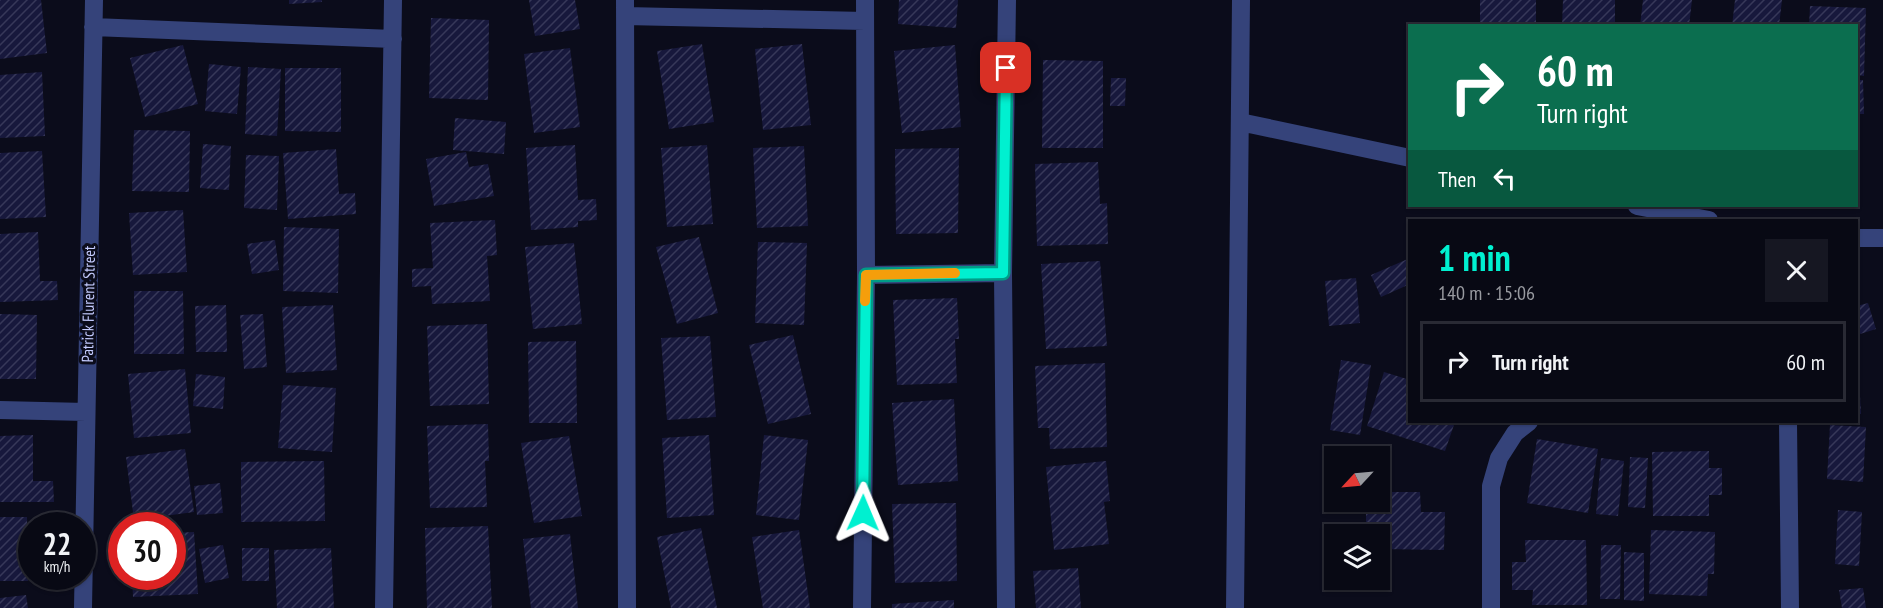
<!DOCTYPE html>
<meta charset="utf-8">
<style>
body{margin:0;font-family:"PT Sans Narrow",sans-serif;background:#161722;color:#f1f3f6;height:100vh;display:flex;flex-direction:column;font-size:22px;white-space:nowrap}
*{box-sizing:border-box;margin:0}
p{font-size:20px;color:#989aa0}
.icon{flex:none;width:33px;height:33px;fill:none;stroke:currentColor;stroke-width:2;stroke-linecap:round;stroke-linejoin:round}
.map{position:relative;flex:1;overflow:hidden}
.side{position:absolute;left:1408px;top:219px;width:450px;height:204px;display:flex;flex-direction:column;background:#080914;border-radius:0px;box-shadow:0 2px 4px #0004,0 0 0 2px #292a34}
.side>*{flex:none}
.guide{position:absolute;left:1408px;top:24px;width:450px;height:183px;border-radius:0px;box-shadow:0 2px 4px #0004,0 0 0 2px #292a34;background:#0b6e4f;color:#fff;overflow:hidden}
.needle{width:39px;rotate:244deg}
.tools{position:absolute;left:1324px;top:446px;display:grid;gap:12px}
.tools a{display:grid;place-items:center;width:66px;height:66px;border-radius:0px;background:#080914;box-shadow:0 2px 4px #0004,0 0 0 2px #292a34;font-size:30px}
.speed{position:absolute;left:18px;top:512px;display:flex;gap:12px;font-size:30px;font-weight:700;text-align:center}
.speed>*{display:grid;place-content:center;width:78px;height:78px;border-radius:50%;background:#080914;box-shadow:0 2px 4px #0004,0 0 0 2px #292a34;line-height:1}
.speed small{font-size:15px;font-weight:400}
.speed .limit{border:9px solid #d22;background:#fff;color:#111}
.pin{position:absolute;display:grid;place-items:center;width:51px;height:51px;color:#fff;margin:-26px;border-radius:12px;box-shadow:0 3px 9px #0006}
.me{position:absolute;width:66px;margin:-33px;rotate:1deg;stroke-linejoin:round;filter:drop-shadow(0 0 4px #0008)}
.turn{display:flex;align-items:center;gap:21px;height:126px;padding:0 30px;font-size:27px}
.turn .icon{width:78px;height:78px;stroke-width:2.5}
.turn b{display:block;font-size:42px;line-height:51px}
.then{display:flex;align-items:center;height:57px;padding:0 30px;background:#0003;gap:12px;font-size:22px}
.round{display:grid;place-items:center;flex:none;width:63px;height:63px;border-radius:0px;background:#161722}
.headline{display:flex;align-items:center;justify-content:space-between;height:102px;padding:0 30px}
h1{font-size:36px;font-weight:700;line-height:45px;color:#00f0d0}
ul{padding:0;list-style:none}
li{display:flex;align-items:center;gap:18px;height:81px;margin:0 12px 9px;padding:0 18px;border:3px solid #292a34;border-radius:0px}
li div{flex:1}
li b{display:block;font-size:22px}
li em{font-style:normal}
.map>svg:first-child{display:block}
.building{fill:url(#building-hatch)}
.lines{fill:none;stroke-linecap:round;stroke-linejoin:round}
.minor{stroke:#35437a;stroke-width:18}
.route-casing{stroke:#009c87;stroke-width:15}
.route{stroke:#00f0d0;stroke-width:10}
.slow{stroke:#f59e0b;stroke-width:10}
.labels{text-anchor:middle;stroke-width:6;stroke-linejoin:round;paint-order:stroke}
.street-label{font-size:16px;fill:#c5ccff;stroke:#0b0c1b}
</style>
<div class="map">
<svg width="1883" height="608" viewBox="0 0 1883 608">
<defs>
<pattern id="building-hatch" width="6" height="6" patternUnits="userSpaceOnUse" patternTransform="scale(1.5)"><rect width="6" height="6" fill="#17183c"/><path d="M-1 1l2-2M0 6l6-6M5 7l2-2" fill="none" stroke="#373859"/></pattern>
</defs>
<rect width="100%" height="100%" fill="#0b0c1b"/>
<path class="building" d="M0,0H41L47,53L0,59Z
M289,0H322V2L289,4Z
M529,0H575L580,29L535,36Z
M899,0H958L956,28L898,24Z
M1480,0H1536V26H1480Z
M1563,0H1615V26H1562Z
M1643,0H1692L1689,26H1640Z
M1735,0H1782L1779,26H1732Z
M1810,6L1866,8L1864,76L1857,75V26H1809Z
M431,18L489,20L488,100L429,98Z
M702,44L714,122L669,129L657,51Z
M802,44L811,125L763,130L755,49Z
M183,45L198,104L145,117L130,58Z
M955,45L961,127L902,133L894,51Z
M570,48L580,127L534,133L524,54Z
M1043,60L1103,61V148H1042Z
M209,64L241,67L237,114L205,111Z
M248,67L281,69L277,136L245,134Z
M285,68H341V132L285,131Z
M42,72L45,136L0,138V75Z
M1111,78H1126L1125,106H1110Z
M1857,80H1863L1864,114H1857Z
M455,118L506,122L504,154L453,150Z
M134,130L190,131L189,192L132,191Z
M203,144L231,146L229,190L200,188Z
M575,145L578,200L596,199L597,220L578,221V227L531,230L526,148Z
M707,145L713,224L667,227L661,148Z
M804,146L808,226L757,228L753,148Z
M959,148L958,233L896,234L895,149Z
M336,149L339,194L355,193L356,214L288,219L283,153Z
M42,151L46,217L0,219V153Z
M466,152L469,167L488,164L494,196L434,206L426,159Z
M246,155L279,156L277,210L244,208Z
M1098,162L1100,204L1107,203L1108,244L1037,246L1035,164Z
M183,210L187,272L133,275L129,213Z
M495,220L497,255L487,256L490,301L432,304L431,286L412,287V269L433,268L430,223Z
M284,227L339,229L338,293L283,291Z
M38,232L40,281H57L58,300L0,302V234Z
M699,237L718,313L677,324L656,247Z
M275,240L279,270L252,274L247,244Z
M758,242L807,243L804,325L755,323Z
M574,243L582,324L533,329L525,247Z
M1410,258V284L1381,297L1371,275Z
M1100,261L1107,346L1046,349L1041,264Z
M1356,278L1360,323L1329,326L1325,281Z
M134,291H183L184,354H134Z
M957,298L959,339H955L957,383L897,385L893,300Z
M1868,303L1876,329L1857,335V306Z
M226,305L227,352H196L195,306Z
M333,305L337,370L286,373L282,307Z
M0,314L37,315L36,379H0Z
M263,314L267,367L244,369L240,315Z
M487,324L489,404L430,406L427,326Z
M793,335L811,414L768,424L749,345Z
M710,336L716,417L667,420L661,338Z
M576,341L577,423H529L528,342Z
M1341,360L1371,365L1360,435L1330,430Z
M1105,363L1107,447L1050,449L1049,428H1038L1035,366Z
M185,369L191,433L134,438L128,374Z
M1384,372L1410,380V422H1455L1445,451L1367,426Z
M196,374L225,377L223,409L193,406Z
M1857,378H1859L1861,414H1857Z
M283,385L336,388L332,452L278,448Z
M954,399L958,481L898,485L892,403Z
M488,424L489,461H485L487,507L430,508L427,426Z
M1830,425L1866,427L1863,482L1827,479Z
M33,435V481H53L54,502H0V436Z
M709,435L714,515L667,518L662,438Z
M764,435L808,440L799,520L756,515Z
M569,436L582,516L534,523L521,443Z
M1537,439L1598,449L1588,513L1527,503Z
M185,449L194,512L134,520L126,457Z
M1709,451V468H1722V495H1709V516H1653L1652,452Z
M1630,457L1648,458L1645,508L1628,507Z
M1601,458L1624,461L1618,516L1596,514Z
M324,461L325,521L241,522V462Z
M1106,461L1110,501L1104,502L1109,544L1054,550L1046,467Z
M220,483L223,513L197,515L194,486Z
M1380,492H1420L1421,512H1445L1444,550L1380,549V534H1366V501H1380Z
M956,503L957,581L895,583L892,504Z
M1838,510L1862,512L1859,566L1835,564Z
M0,517H27L28,581H0Z
M488,526L492,608H427L425,528Z
M701,528L717,608H671L657,537Z
M799,530L810,608H763L752,537Z
M1651,530L1715,532L1714,574H1708L1707,596L1649,594Z
M194,532L198,594L133,597L132,576H172V533Z
M570,534L578,608H531L523,539Z
M1525,540H1586L1587,605H1532L1533,590H1512V562H1526Z
M223,545L229,578L205,583L199,549Z
M1601,545H1621L1620,599H1600Z
M242,548H269V581H242Z
M331,548L334,608H277L274,550Z
M1624,552L1644,553V601L1624,600Z
M1078,568L1081,608H1036L1033,571Z
M1863,588L1866,608H1842L1839,590Z
M26,595L28,608H0V598Z
M954,600V608H892V604Z"/>
<g class="lines">
<path class="minor" d="M625,0L627,608
M625,16L865,21
M93,27L393,39
M1240,122L1410,158
M1637,206L1709,220
M1857,238H1883
M866,275L1003,273
M0,410L86,412
M1788,422L1790,608
M83,608L94,0
M384,608L393,0
M862,608L866,275L865,0
M1006,608L1003,273L1007,0
M1235,608L1241,0
M1491,608V486L1499,458L1515,433L1529,422"/>
</g>
<g class="lines">
<g class="route-casing">
<path id="route" d="M863,513L866,275L1003,273L1006,68"/>
</g>
<use href="#route" class="route"/>
<path class="slow" d="M865,301L866,275L955,273"/>
</g>
<g class="labels">
<g class="street-label">
<text transform="translate(88 304) rotate(-89)" y="6">Patrick Flurent Street</text>
</g>
</g>
</svg>
<div class="tools">
<a><svg class="needle" viewBox="-14 -14 28 28"><path d="M0-13l5 13h-10z" fill="#e53935"/><path d="M0 13l5-13h-10z" fill="#989aa0"/></svg></a>
<a><svg class="icon" aria-label="layers" viewBox="0 0 24 24"><path d="M12 4l9 5-9 5-9-5zM3 14l9 5 9-5"/></svg></a>
</div>
<div class="speed"><div>22<small>km/h</small></div><div class="limit">30</div></div>
<div class="pin" style="left:1006px;top:68px;background:#d93025"><svg class="icon" aria-label="arrive" viewBox="0 0 24 24"><path d="M6 21V4h12l-3 4 3 4H6"/></svg></div>
<svg class="me" style="left:863px;top:513px" viewBox="-20 -20 40 40"><path d="M0-17L14 15 0 8-14 15z" fill="#00f0d0" stroke="#fff" stroke-width="4"/></svg>
<div class="guide">
<div class="turn"><svg class="icon" aria-label="right" viewBox="0 0 24 24"><path d="M7 20v-9h11M14 6l5 5-5 5"/></svg><div><b>60 m</b>Turn right</div></div>
<div class="then">Then<svg class="icon" aria-label="left" viewBox="0 0 24 24"><path d="M17 20v-9H6M10 6l-5 5 5 5"/></svg></div>
</div>
<section class="side">
<div class="headline"><div><h1>1 min</h1><p>140 m · 15:06</p></div><a class="round"><svg class="icon" aria-label="close" viewBox="0 0 24 24"><path d="M6 6l12 12M18 6L6 18"/></svg></a></div>
<ul>
<li><svg class="icon" aria-label="right" viewBox="0 0 24 24"><path d="M7 20v-9h11M14 6l5 5-5 5"/></svg><div><b>Turn right</b></div><em>60 m</em></li>
</ul>
</section>
</div>
